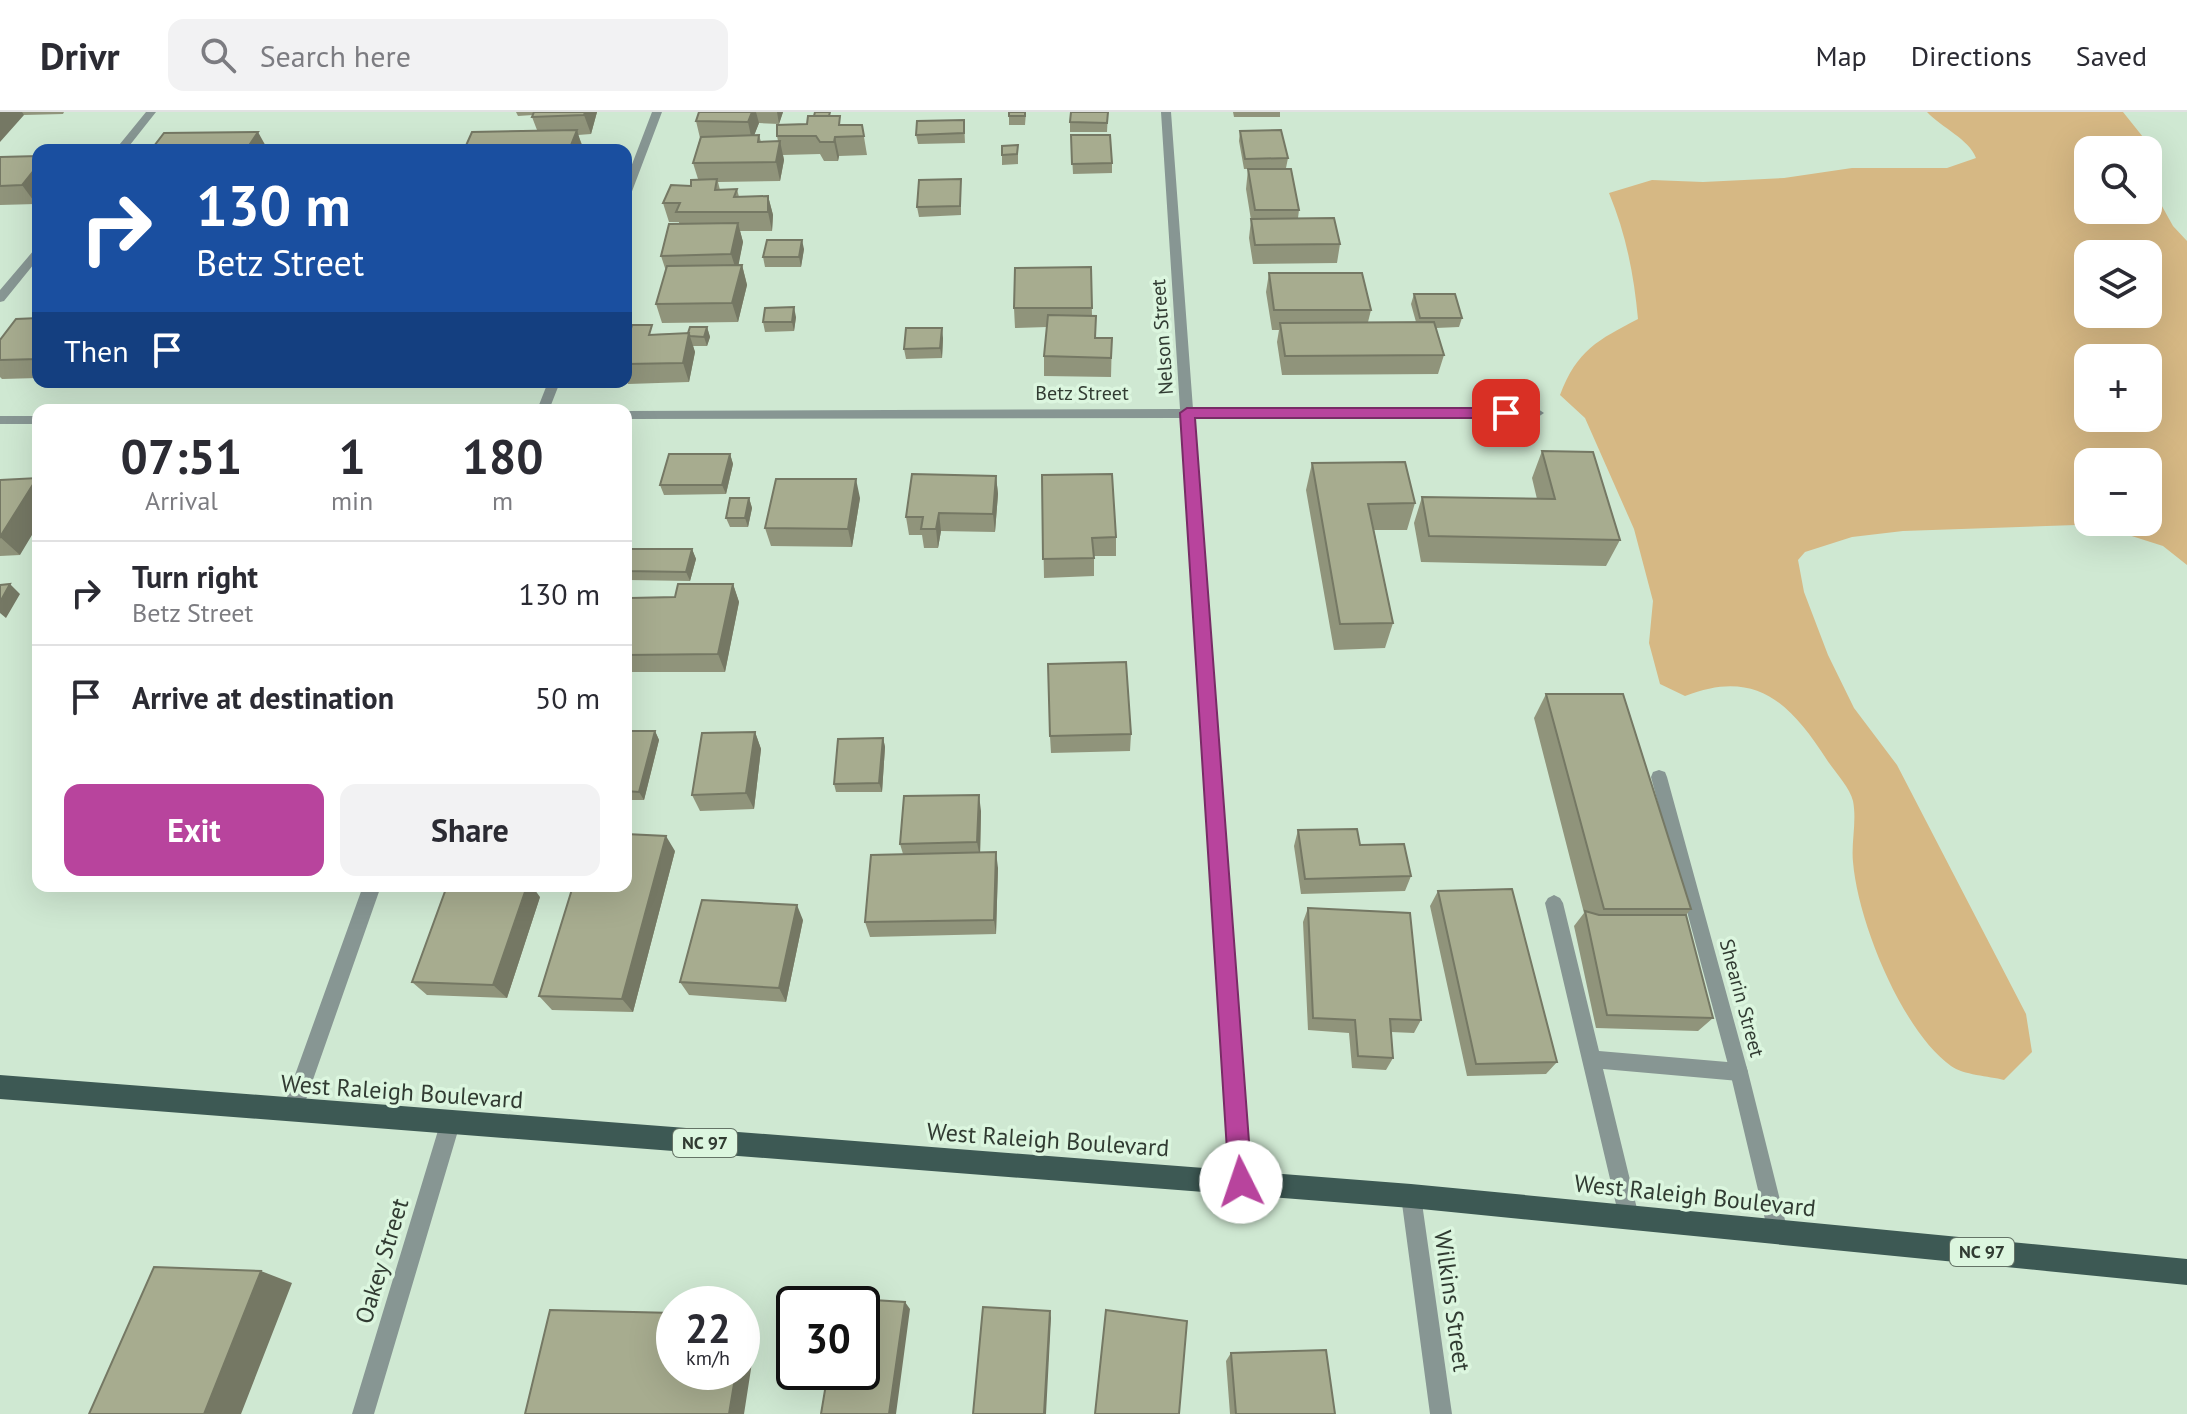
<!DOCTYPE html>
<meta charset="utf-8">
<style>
body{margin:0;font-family:"PT Sans",sans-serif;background:#f2f2f3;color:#2b2b33;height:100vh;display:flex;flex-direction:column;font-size:30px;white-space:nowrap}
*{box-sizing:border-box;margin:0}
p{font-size:26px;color:#7c7c81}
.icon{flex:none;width:44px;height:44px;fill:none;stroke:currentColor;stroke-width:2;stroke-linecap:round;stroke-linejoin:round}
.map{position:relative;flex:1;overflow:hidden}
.side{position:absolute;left:32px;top:292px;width:600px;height:488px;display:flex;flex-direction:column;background:#fff;border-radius:16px;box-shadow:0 8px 32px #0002}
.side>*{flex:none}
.banner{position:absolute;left:32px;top:32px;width:600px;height:244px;border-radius:16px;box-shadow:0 8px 32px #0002;background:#1a4fa0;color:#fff;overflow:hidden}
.fabs{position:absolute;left:2074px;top:24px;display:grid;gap:16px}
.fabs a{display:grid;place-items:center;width:88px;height:88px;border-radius:16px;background:#fff;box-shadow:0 8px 32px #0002;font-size:40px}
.speed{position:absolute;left:656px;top:1174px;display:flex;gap:16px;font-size:40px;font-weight:700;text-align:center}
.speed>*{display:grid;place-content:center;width:104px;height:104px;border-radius:50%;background:#fff;box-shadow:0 8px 32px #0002;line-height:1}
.speed small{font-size:20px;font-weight:400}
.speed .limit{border:4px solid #111;border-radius:12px;background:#fff;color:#111}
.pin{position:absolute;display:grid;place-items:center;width:68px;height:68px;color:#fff;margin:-34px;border-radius:16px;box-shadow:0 4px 12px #0006}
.me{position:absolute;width:88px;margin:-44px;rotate:356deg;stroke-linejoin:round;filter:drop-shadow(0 0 6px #0008)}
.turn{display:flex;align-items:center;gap:28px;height:168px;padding:0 32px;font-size:36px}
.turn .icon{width:104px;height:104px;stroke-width:2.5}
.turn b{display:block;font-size:56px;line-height:68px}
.then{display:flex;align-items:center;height:76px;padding:0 32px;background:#0003;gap:16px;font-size:30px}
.eta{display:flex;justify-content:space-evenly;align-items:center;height:136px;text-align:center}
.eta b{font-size:48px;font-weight:800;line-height:56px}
.action{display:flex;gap:16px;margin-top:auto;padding:16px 32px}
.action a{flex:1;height:92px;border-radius:16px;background:#b8449d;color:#fff;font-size:32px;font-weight:800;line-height:92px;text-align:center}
.action a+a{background:#f2f2f3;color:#2b2b33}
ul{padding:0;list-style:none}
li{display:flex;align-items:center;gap:24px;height:104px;padding:0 32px;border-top:2px solid #e1e1e2}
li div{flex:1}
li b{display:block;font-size:30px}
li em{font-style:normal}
header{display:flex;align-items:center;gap:48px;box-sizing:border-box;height:112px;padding:0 40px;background:#fff;border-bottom:2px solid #e1e1e2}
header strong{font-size:38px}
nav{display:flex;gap:44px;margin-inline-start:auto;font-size:28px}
.search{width:560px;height:72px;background:#f2f2f3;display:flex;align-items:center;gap:20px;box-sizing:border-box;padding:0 28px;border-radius:16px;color:#7c7c81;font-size:30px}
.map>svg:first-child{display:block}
.green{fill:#d6b884;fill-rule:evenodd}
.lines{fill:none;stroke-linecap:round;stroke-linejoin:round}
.lane{fill:#879693;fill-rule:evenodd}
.street{fill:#879693;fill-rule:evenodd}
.primary{fill:#3d5954;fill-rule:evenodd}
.wall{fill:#90947b}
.shaded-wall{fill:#757864}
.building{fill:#a7ac8f;stroke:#757864;stroke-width:2}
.route{fill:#b8449d;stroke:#782c66;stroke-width:2}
.labels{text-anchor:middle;stroke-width:7;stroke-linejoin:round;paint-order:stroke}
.shield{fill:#dcf6df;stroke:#647366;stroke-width:2}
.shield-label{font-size:18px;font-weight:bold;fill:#313b32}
.street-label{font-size:20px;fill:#313b32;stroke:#dcf6df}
.near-street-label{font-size:24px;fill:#313b32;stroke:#dcf6df}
</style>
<header>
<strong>Drivr</strong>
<div class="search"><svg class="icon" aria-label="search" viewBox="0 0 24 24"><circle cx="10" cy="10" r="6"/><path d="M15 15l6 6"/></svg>Search here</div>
<nav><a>Map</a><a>Directions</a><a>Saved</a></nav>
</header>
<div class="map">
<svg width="2187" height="1302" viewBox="0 0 2187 1302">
<rect width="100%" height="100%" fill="#cfe8d2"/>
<path class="green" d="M1927,0H2123L2143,25L2145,38H2088V98H2148V69L2173,114L2187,129V453L2163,434L2116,419L2076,413L1903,419L1852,425L1805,440L1798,448L1804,480L1828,543L1854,596L1897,653L2026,902L2032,940L2004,968C1989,964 1963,963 1951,954C1902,919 1858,810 1853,750C1851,731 1857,709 1853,689C1850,676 1835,660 1827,648C1790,591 1756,556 1685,584L1660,572L1649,531L1653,489L1634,417L1585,306L1560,283C1577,238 1598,228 1638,207C1634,163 1626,122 1609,81L1652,68L1703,70L1784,66L1852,56H1947L1976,46C1969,27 1942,16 1927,0ZM2088,142H2148V202H2088ZM2088,246H2148V306H2088ZM2088,350H2148V410H2088Z"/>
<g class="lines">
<path class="lane" d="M1554,783L1560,786L1563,791L1599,939L1739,951L1746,954L1748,960L1746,966L1739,969L1603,957L1639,1105L1636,1112L1629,1115L1622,1112L1619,1105L1545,791L1548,786Z"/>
<path class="street" d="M146,0H156L126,38H115Z
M652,0H662L631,82L626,85V68Z
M1161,0H1171L1193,297H1538L1544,301L1538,305L1194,306L1251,1070L1248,1077L1241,1080L1234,1077L1231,1070L1181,306L626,307V299L1180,297Z
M38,137V147L4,189L0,190V178L34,138Z
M548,270H560L549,298H537Z
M0,304H38V312H0Z
M1659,658L1665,660L1667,665L1748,960L1788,1120L1785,1127L1778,1130L1771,1127L1768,1120L1730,960L1651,665L1653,660Z
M363,774H381L302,999L299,1006L292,1008L285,1006L282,999Z
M450,1002L457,1005L460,1012L374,1302H352L440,1012L443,1005Z
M1411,1074L1418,1077L1421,1084L1452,1302H1430L1401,1084L1404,1077Z"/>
<path class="primary" d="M0,963L1411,1072L2187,1147V1173L1411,1096L0,987Z"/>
</g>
<path class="wall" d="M0,0H64L63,2L24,3Z
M516,0H597L591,22L578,23L584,37L537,18L532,5L533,3L518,4Z
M699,0H783L779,12L759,11L754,23H759L761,30L778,29L777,24L831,4L841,13H862L867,43L839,44L838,49H824L820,42L783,43L784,48L780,69L718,70L720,78L737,77L739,85L768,84L773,103L772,119H740L743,130L738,153H742L747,173L738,210L662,211L656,192L666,159L661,144L679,112V110H669L663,91L691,74L698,67L693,51L700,26L696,9Z
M1026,0L1025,13H1009V4Z
M1108,0L1107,20H1070V10Z
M1233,0H1280V5H1234Z
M964,8L965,31L918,32L916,23Z
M1240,19L1288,46L1286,56L1244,57L1239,29Z
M1071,23L1112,51V61L1073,62Z
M1018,33V52L1002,53V34Z
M38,44V90L36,92L0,93V45Z
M1248,57L1299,98L1298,106L1340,132L1337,151L1253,152L1249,126L1251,108L1246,77Z
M961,67V103L919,105L917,95Z
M804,137L801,155H765L763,145Z
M1091,155L1092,204L1096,226H1112L1111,265L1044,264V244L1047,215L1015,216L1014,196Z
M1269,161L1371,198L1368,210H1416L1411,192L1414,182L1462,206L1459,215L1436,216L1444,243L1438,262L1282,263L1277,230L1279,218H1272L1266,180Z
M796,205L794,219L765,220L763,210Z
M38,206V266L2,267L0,265V228Z
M707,215L710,225L707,234H693L695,240L689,270L628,272L626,266V234L655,222L688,221Z
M943,226L942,246L906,247L904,237Z
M1542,339L1620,428L1606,454L1421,450L1414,411L1422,385L1537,387L1532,366Z
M730,342L733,352L726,382L664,383L660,373Z
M1312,351L1415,391L1407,418H1374L1393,511L1385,536L1334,538L1306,378Z
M1042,363L1116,425V444H1094V464L1044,466Z
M996,364L998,382L995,420L941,419L938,436H924L922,423H909L906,405Z
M0,368L20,443L0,444Z
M749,386L752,396L748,415H730L726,406Z
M860,386L852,435L771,434L765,416Z
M692,437L696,447L690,469L628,468L626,463V452Z
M733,472L739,490L725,560H626V504L675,485Z
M1546,582L1691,797L1686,803L1713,906L1698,919L1596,916L1574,814L1584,801L1534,606Z
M626,619H655L659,628L644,688H626Z
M755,620L761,637L754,697L700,699L692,683Z
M1131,622L1130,639L1051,641L1050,624Z
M883,626L885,635L882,680H836L834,672Z
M981,699L980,741L998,756L996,822L870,825L865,810L903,742L900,732Z
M1298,718L1360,733L1411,764L1405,779L1301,782L1294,734Z
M675,739L633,900L552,898L539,884Z
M1438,779L1557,950L1546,962L1467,964L1430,794Z
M540,785L507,886L427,883L412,870Z
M1308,796L1421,908L1414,921L1391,920L1393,946L1386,958L1352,956L1349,921L1308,918L1303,810Z
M803,808L786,890L689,883L680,870Z
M1231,1241L1335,1302H1230L1226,1249Z"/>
<path class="shaded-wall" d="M0,0H22L24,3L0,30Z
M585,0H597L591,22L584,3Z
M752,0H756L759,11L752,29L748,10Z
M777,0H783L779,12Z
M577,18L583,38H569Z
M258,20L268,38H246Z
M835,25L839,44L838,49L834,30Z
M780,29L784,48L780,69L776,50Z
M38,53V90L36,92L22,73Z
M768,84L773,103L772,119L768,100Z
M738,111L743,130L737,161L731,142Z
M802,128L804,137L801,155L799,145Z
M742,153L747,173L738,210L732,191Z
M794,195L796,205L794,219L792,210Z
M707,215L710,225L707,234L704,225Z
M942,216L943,226L942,246L940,236Z
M689,221L695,240L689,270L683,251Z
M730,342L733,352L726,382L722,373Z
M996,364L998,382L995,420L993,402Z
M37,366L38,368V413L20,443L0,425Z
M856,367L860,386L852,435L848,417Z
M749,386L752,396L748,415L745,406Z
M939,401L941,419L938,436L936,417Z
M692,437L696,447L690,469L686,460Z
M10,472L20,482L6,506L0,501V490Z
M733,472L739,490L725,560L718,542Z
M655,619L659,628L644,688L639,680Z
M755,620L761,637L754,697L746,681Z
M883,626L885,635L882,680L879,671Z
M979,683L981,699L980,746L977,730Z
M666,724L675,739L633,900L622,887Z
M996,740L998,756L996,822L994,808Z
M527,774H532L540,785L507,886L493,873Z
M797,793L803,808L786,890L779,876Z
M261,1159L292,1171L241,1302H204Z
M905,1190L910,1197L896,1302H889Z
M1050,1199L1051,1206L1046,1302H1044Z
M745,1202L758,1212L744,1302H729L736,1260H742V1221Z"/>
<path class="building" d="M534,0H585L584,3L532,5Z
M699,0H752L748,10L696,9Z
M815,0H830L829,4H814Z
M1009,0H1025V4H1009Z
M1071,0H1108L1107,11L1070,10Z
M808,4H840L839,13H862L864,24L835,25L834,30H820L816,24H777V13L807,12Z
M964,8V21L916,23L917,9Z
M577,18L569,38H464L472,20Z
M1281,18L1288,46L1245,47L1240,19Z
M258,20L246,38H151L164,21Z
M759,23L758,30L780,29L776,50L693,51L701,25Z
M1071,23H1110L1112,51L1072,52Z
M1018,33L1017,42L1002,43V34Z
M38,44V53L22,73L0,74V45Z
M1248,57H1291L1299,98H1255Z
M717,67L715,78L737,77L734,85L768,84V100H676L680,91H663L671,73L691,74V68Z
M961,67L960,94L917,95L919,68Z
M1334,106L1340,132L1255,133L1251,107Z
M738,111L731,142L661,144L669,112Z
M767,128H802L799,145H763Z
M742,153L732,191L656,192L667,154Z
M1091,155L1092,196H1014L1015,156Z
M1269,161H1362L1371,198H1274Z
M1414,182H1455L1462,206H1420Z
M794,195L792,210H763L765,196Z
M1048,203L1096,204L1095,226H1112L1111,246L1044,244Z
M38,206V247L0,248V228L16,207Z
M1434,210L1444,243L1285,244L1280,211Z
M632,213H652L649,223L689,221L683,251L626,252V234Z
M690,215H707L704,225L690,224L688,221Z
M906,216H942L940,236L904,237Z
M1542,339L1593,340L1620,428L1429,424L1422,385L1555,387Z
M669,342H730L722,373H660Z
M1405,350L1415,391L1368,392L1393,511L1340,512L1312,351Z
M912,362L996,364L993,402L939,401L936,417H921L923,405H906Z
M1112,362L1116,425L1092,426L1094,446L1043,447L1042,363Z
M37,366L0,425V368Z
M776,367H856L848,417L765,416Z
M730,386H749L745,406H726Z
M631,437H692L686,460L626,459V452Z
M10,472L0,490V473Z
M678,472H733L718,542L626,543V504L631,486L675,485Z
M1126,550L1131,622L1050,624L1048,552Z
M1546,582H1623L1691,797H1604Z
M626,619H655L639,680L626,679Z
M755,620L746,681L692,683L702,621Z
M883,626L879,671L834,672L838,627Z
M979,683L977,730L900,732L904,684Z
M1357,717L1360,733L1404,732L1411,764L1305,767L1298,718Z
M626,722L666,724L622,887L539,884L573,774H626Z
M996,740L994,808L865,810L871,743Z
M447,774H527L493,873L412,870Z
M1512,777L1557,950L1476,952L1438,779Z
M702,788L797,793L779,876L680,870Z
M1308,796L1410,801L1421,908L1390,907L1393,946L1358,944L1355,908L1313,906Z
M1585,799L1599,803H1686L1713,906L1607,903Z
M154,1155L261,1159L204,1302H89Z
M840,1186L905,1190L889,1302H821L828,1260H862V1192H839Z
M983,1195L1050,1199L1044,1302H973Z
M550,1198L674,1201V1260H736L729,1302H525Z
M1106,1198L1187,1209L1179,1302H1095Z
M742,1202H745L742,1221Z
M1326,1238L1335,1302H1236L1231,1241Z"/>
<path class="route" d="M1187,296H1506L1513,301L1506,306H1195L1252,1070L1249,1078L1241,1082L1233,1078L1229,1070L1180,301Z"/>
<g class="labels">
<g class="shield">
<rect x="673" y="1017" width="64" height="28" rx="6"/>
<rect x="1950" y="1126" width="64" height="28" rx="6"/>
</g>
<g class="shield-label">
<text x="705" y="1037">NC 97</text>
<text x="1982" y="1146">NC 97</text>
</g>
<g class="street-label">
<text transform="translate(1162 225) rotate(-94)" y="7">Nelson Street</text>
<text x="1082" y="288">Betz Street</text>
<text transform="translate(1742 886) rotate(75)" y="7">Shearin Street</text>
</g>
<g class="near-street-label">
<text transform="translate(402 980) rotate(4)" y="8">West Raleigh Boulevard</text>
<text transform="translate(1048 1028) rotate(4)" y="8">West Raleigh Boulevard</text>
<text transform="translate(1695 1084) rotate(6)" y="8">West Raleigh Boulevard</text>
<text transform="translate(382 1149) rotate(-73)" y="8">Oakey Street</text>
<text transform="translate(1452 1189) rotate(82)" y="8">Wilkins Street</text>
</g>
</g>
</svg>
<div class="fabs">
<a><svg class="icon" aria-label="search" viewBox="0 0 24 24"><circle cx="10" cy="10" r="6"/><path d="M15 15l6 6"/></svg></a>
<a><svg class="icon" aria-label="layers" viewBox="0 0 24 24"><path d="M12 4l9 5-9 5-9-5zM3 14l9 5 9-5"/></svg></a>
<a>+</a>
<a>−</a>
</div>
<div class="speed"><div>22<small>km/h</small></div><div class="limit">30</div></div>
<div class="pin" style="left:1506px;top:301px;background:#d93025"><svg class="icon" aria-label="arrive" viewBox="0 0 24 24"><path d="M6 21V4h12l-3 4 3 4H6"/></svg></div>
<svg class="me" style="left:1241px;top:1070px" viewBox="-20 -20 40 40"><circle r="19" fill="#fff"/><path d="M0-13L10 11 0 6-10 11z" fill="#b8449d"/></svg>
<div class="banner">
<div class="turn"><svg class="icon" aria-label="right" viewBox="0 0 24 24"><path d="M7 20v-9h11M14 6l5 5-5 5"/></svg><div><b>130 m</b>Betz Street</div></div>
<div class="then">Then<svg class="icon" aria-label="arrive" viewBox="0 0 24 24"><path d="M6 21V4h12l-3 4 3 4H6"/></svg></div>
</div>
<section class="side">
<div class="eta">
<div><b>07:51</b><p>Arrival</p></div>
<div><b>1</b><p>min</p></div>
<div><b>180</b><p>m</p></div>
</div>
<ul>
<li><svg class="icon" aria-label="right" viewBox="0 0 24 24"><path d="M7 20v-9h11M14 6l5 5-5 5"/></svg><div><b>Turn right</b><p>Betz Street</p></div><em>130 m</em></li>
<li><svg class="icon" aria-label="arrive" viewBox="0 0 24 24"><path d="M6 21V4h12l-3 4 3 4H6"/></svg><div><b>Arrive at destination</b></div><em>50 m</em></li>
</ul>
<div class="action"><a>Exit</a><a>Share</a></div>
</section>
</div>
